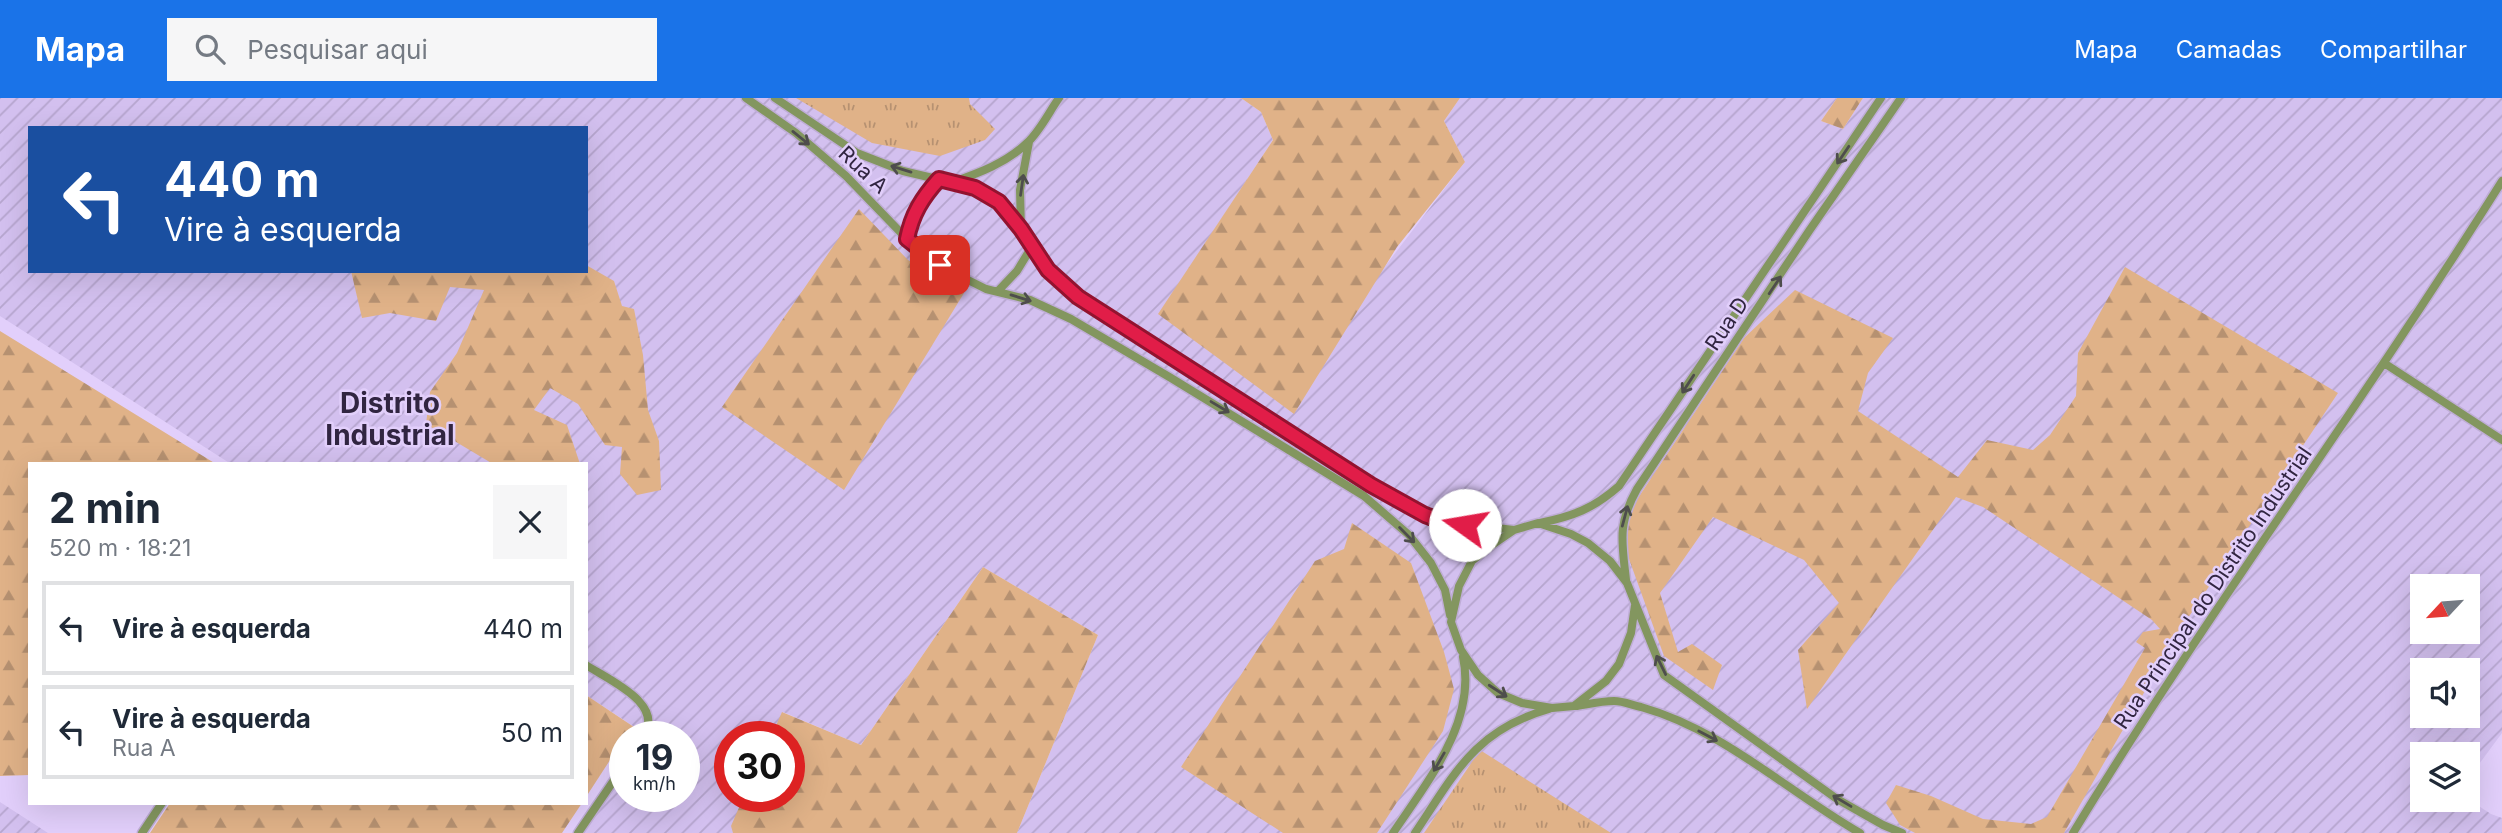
<!DOCTYPE html>
<html lang="pt">
<meta charset="utf-8">
<style>
body{margin:0;font-family:Inter,sans-serif;background:#f6f6f7;color:#1f2937;height:100vh;display:flex;flex-direction:column;font-size:26px;white-space:nowrap}
*{box-sizing:border-box;margin:0}
p{font-size:23px;color:#747a83}
.icon{flex:none;width:38px;height:38px;fill:none;stroke:currentColor;stroke-width:2;stroke-linecap:round;stroke-linejoin:round}
.map{position:relative;flex:1;overflow:hidden}
.panel{position:absolute;left:28px;top:364px;width:560px;height:343px;display:flex;flex-direction:column;background:#fff;border-radius:0px;box-shadow:0 7px 28px #0002}
.panel>*{flex:none}
.banner{position:absolute;left:28px;top:28px;width:560px;height:147px;border-radius:0px;box-shadow:0 7px 28px #0002;background:#1a4fa0;color:#fff;overflow:hidden}
.needle{width:46px;rotate:244deg}
.fabs{position:absolute;left:2410px;top:476px;display:grid;gap:14px}
.fabs a{display:grid;place-items:center;width:70px;height:70px;border-radius:0px;background:#fff;box-shadow:0 7px 28px #0002;font-size:35px}
.speed{position:absolute;left:609px;top:623px;display:flex;gap:14px;font-size:35px;font-weight:700;text-align:center}
.speed>*{display:grid;place-content:center;width:91px;height:91px;border-radius:50%;background:#fff;box-shadow:0 7px 28px #0002;line-height:1}
.speed small{font-size:18px;font-weight:400}
.speed .limit{border:10px solid #d22;background:#fff;color:#111}
.pin{position:absolute;display:grid;place-items:center;width:60px;height:60px;color:#fff;margin:-30px;border-radius:14px;box-shadow:0 4px 10px #0006}
.me{position:absolute;width:77px;margin:-38px;rotate:283deg;stroke-linejoin:round;filter:drop-shadow(0 0 5px #0008)}
.turn{display:flex;align-items:center;gap:24px;height:147px;padding:0 21px;font-size:32px}
.turn .icon{width:91px;height:91px;stroke-width:2.5}
.turn b{display:block;font-size:49px;line-height:60px}
.round{display:grid;place-items:center;flex:none;width:74px;height:74px;border-radius:0px;background:#f6f6f7}
.headline{display:flex;align-items:center;justify-content:space-between;height:119px;padding:0 21px}
h1{font-size:42px;font-weight:700;line-height:52px}
ul{padding:0;list-style:none}
li{display:flex;align-items:center;gap:21px;height:94px;margin:0 14px 10px;padding:0 7px;border:4px solid #e0e1e3;border-radius:0px}
li div{flex:1}
li b{display:block;font-size:26px}
li em{font-style:normal}
header{display:flex;align-items:center;gap:42px;box-sizing:border-box;height:98px;padding:0 35px;background:#1a73e8;color:#fff}
header strong{font-size:33px}
nav{display:flex;gap:38px;margin-inline-start:auto;font-size:24px}
.search{width:490px;height:63px;background:#f6f6f7;display:flex;align-items:center;gap:18px;box-sizing:border-box;padding:0 24px;border-radius:0px;color:#747a83;font-size:26px}
.map>svg:first-child{display:block}
.industrial{fill:url(#industrial-furrows);fill-rule:evenodd}
.grass{fill:url(#grass-tufts)}
.forest{fill:url(#forest-firs)}
.lines{fill:none;stroke-linecap:round;stroke-linejoin:round}
.street-casing{stroke:#bfadd6;stroke-width:11}
.street{stroke:#83965f;stroke-width:8}
.oneway{stroke:#4e4d4c}
.route-casing{stroke:#92132f;stroke-width:18}
.route{stroke:#e11d48;stroke-width:12}
.labels{text-anchor:middle;stroke-width:5;stroke-linejoin:round;paint-order:stroke}
.street-label{font-size:21px;fill:#312541;stroke:#e2cffb}
.district-label{font-size:28px;font-weight:bold;fill:#312541;stroke:#e2cffb}
</style>
<header>
<strong>Mapa</strong>
<div class="search"><svg class="icon" aria-label="search" viewBox="0 0 24 24"><circle cx="10" cy="10" r="6"/><path d="M15 15l6 6"/></svg>Pesquisar aqui</div>
<nav><a>Mapa</a><a>Camadas</a><a>Compartilhar</a></nav>
</header>
<div class="map">
<svg width="2502" height="735" viewBox="0 0 2502 735">
<defs>
<pattern id="industrial-furrows" width="10" height="10" patternUnits="userSpaceOnUse" patternTransform="scale(1.75)"><rect width="10" height="10" fill="#d3c0ef"/><path d="M-1 1l2-2M0 10L10 0M9 11l2-2" fill="none" stroke="#b6a5ce"/></pattern>
<pattern id="grass-tufts" width="24" height="20" patternUnits="userSpaceOnUse" patternTransform="scale(1.75)"><rect width="24" height="20" fill="#e0b288"/><path d="M3 7l-1-3M5 7V3M7 7l1-3M15 17l-1-3M17 17v-4M19 17l1-3" fill="none" stroke="#b69171"/></pattern>
<pattern id="forest-firs" width="22" height="20" patternUnits="userSpaceOnUse" patternTransform="scale(1.75)"><rect width="22" height="20" fill="#e0b288"/><path d="M5 1l3.5 6h-7zM16 11l3.5 6h-7z" fill="#b69171"/></pattern>
</defs>
<rect width="100%" height="100%" fill="#e2cffb"/>
<path class="industrial" d="M0,0H1241L1261,14L1273,42L1159,216L1383,171L1465,64L1444,23L1460,0H1837L1821,23L1843,31L1863,0H2502V635L2468,681V656H2422V702L2468,701L2491,716L2502,720V735H1017L1098,537L983,469L861,647L783,614L771,639H730V698H750L743,735H583L625,648V698H684V639H629L633,628L586,597V366H231L0,218ZM30,30H586V173H30ZM2422,488H2468V534H2422ZM2422,572H2468V618H2422Z
M0,704L48,735H0Z"/>
<path class="grass" d="M796,0H969L970,6L995,31L985,42L940,58L872,45Z
M1480,652L1611,735H1424Z"/>
<path class="forest" d="M1241,0H1460L1444,23L1465,64L1397,149L1294,316L1158,216L1273,42L1261,14Z
M1837,0H1863L1843,31L1821,23Z
M859,111L908,162L964,195L844,392L722,309Z
M586,167L614,183L622,208L634,211L643,257L648,312L659,343L661,392L637,397L620,376L622,349L605,347L578,306L550,290L534,312L567,327L580,366H493L426,326L430,294L457,255L484,192L450,189L436,223L390,215L362,220L351,173H586Z
M2125,169L2338,295L2178,535L2064,735H1915L1900,727L1886,705L1896,687L1931,698L1983,721L2031,726L2047,719L2145,550L2136,544L2143,534L2160,531L2152,522L1983,409L1956,399L1807,611L1798,552L1839,505L1804,462L1713,419L1660,495L1678,554L1692,546L1722,567L1713,592L1664,558L1629,461L1625,437L1634,406L1744,240L1795,192L1893,240L1868,275L1858,313L1958,379L1987,342L2033,352L2050,337L2076,298L2078,255Z
M0,233L216,366H30V677L0,678Z
M1352,425L1411,465L1444,554L1454,591L1443,633L1377,735H1283L1181,669L1315,463L1344,451Z
M983,469L1098,537L1017,735H733L731,728L744,698H789V639H771L782,614L861,647Z
M586,597L634,629L625,639L586,699Z
M170,705H582L562,735H150Z"/>
<g class="lines">
<g class="street-casing">
<path id="street" d="M746,0L796,35L846,78L907,141L940,168L986,191L1030,202L1071,221L1171,280L1364,398L1409,437L1431,465L1445,492L1450,517
M775,0L857,55L903,73L975,90L999,104L1021,131L1048,172L1078,199L1371,387L1425,417L1444,424L1514,432
M953,84C979,75 1006,65 1027,45C1040,33 1049,14 1059,0
M1021,131L1020,92L1029,44
M907,141C913,114 921,102 939,81
M998,193L1017,173L1031,150
M2384,265L2502,342
M1540,425C1573,418 1593,411 1619,388L1881,0
M1626,482C1622,444 1617,427 1637,391L1809,133L1901,0
M1635,507L1631,535L1619,566L1606,583L1574,608L1552,610L1522,605L1498,595L1478,577L1461,552L1451,524L1459,488L1472,463L1492,447L1514,432L1538,425L1571,436L1588,445L1610,463L1627,485L1664,577L1837,701L1883,727L1902,735
M586,567C609,582 666,606 643,639
M1577,608C1589,606 1602,603 1614,603C1623,603 1632,607 1641,609C1723,632 1787,693 1860,735
M142,735L162,705
M578,735L625,666
M1393,735C1427,684 1477,624 1463,559
M1415,735C1455,675 1475,632 1549,611
M2073,735C2208,513 2364,304 2502,83"/>
</g>
<use href="#street" class="street"/>
</g>
<defs><path id="oneway-shaft" d="M-6 0H5M1.5-3L5.5 0L1.5 3" fill="none" stroke-width="1.6" stroke-linecap="round" stroke-linejoin="round" transform="scale(1.75)"/></defs>
<g class="oneway">
<use href="#oneway-shaft" transform="translate(801 40) rotate(39)"/>
<use href="#oneway-shaft" transform="translate(1843 57) rotate(124)"/>
<use href="#oneway-shaft" transform="translate(901 71) rotate(-163)"/>
<use href="#oneway-shaft" transform="translate(1022 87) rotate(-82)"/>
<use href="#oneway-shaft" transform="translate(1775 187) rotate(-56)"/>
<use href="#oneway-shaft" transform="translate(1021 200) rotate(17)"/>
<use href="#oneway-shaft" transform="translate(1688 286) rotate(123)"/>
<use href="#oneway-shaft" transform="translate(1220 309) rotate(31)"/>
<use href="#oneway-shaft" transform="translate(1625 418) rotate(-75)"/>
<use href="#oneway-shaft" transform="translate(1407 437) rotate(45)"/>
<use href="#oneway-shaft" transform="translate(1661 567) rotate(-116)"/>
<use href="#oneway-shaft" transform="translate(1498 593) rotate(33)"/>
<use href="#oneway-shaft" transform="translate(1708 638) rotate(28)"/>
<use href="#oneway-shaft" transform="translate(1439 664) rotate(120)"/>
<use href="#oneway-shaft" transform="translate(1842 703) rotate(-149)"/>
</g>
<g class="lines">
<g class="route-casing">
<path id="route" d="M940,167L907,141C912,116 922,100 939,81L975,90L999,104L1021,131L1048,172L1078,199L1371,387L1425,417L1444,424L1465,427"/>
</g>
<use href="#route" class="route"/>
</g>
<g class="labels">
<g class="street-label">
<text transform="translate(863 72) rotate(43)" y="7">Rua A</text>
<text transform="translate(1727 226) rotate(-56)" y="7">Rua D</text>
<text transform="translate(2213 490) rotate(-56)" y="7">Rua Principal do Distrito Industrial</text>
</g>
<g class="district-label">
<text x="390" y="315">Distrito<tspan x="390" dy="32">Industrial</tspan></text>
</g>
</g>
</svg>
<div class="fabs">
<a><svg class="needle" viewBox="-14 -14 28 28"><path d="M0-13l5 13h-10z" fill="#e53935"/><path d="M0 13l5-13h-10z" fill="#747a83"/></svg></a>
<a><svg class="icon" aria-label="sound" viewBox="0 0 24 24"><path d="M4 9h4l5-4v14l-5-4H4zM17 9q2 3 0 6"/></svg></a>
<a><svg class="icon" aria-label="layers" viewBox="0 0 24 24"><path d="M12 4l9 5-9 5-9-5zM3 14l9 5 9-5"/></svg></a>
</div>
<div class="speed"><div>19<small>km/h</small></div><div class="limit">30</div></div>
<div class="pin" style="left:940px;top:167px;background:#d93025"><svg class="icon" aria-label="arrive" viewBox="0 0 24 24"><path d="M6 21V4h12l-3 4 3 4H6"/></svg></div>
<svg class="me" style="left:1465px;top:427px" viewBox="-20 -20 40 40"><circle r="19" fill="#fff"/><path d="M0-13L10 11 0 6-10 11z" fill="#e11d48"/></svg>
<div class="banner">
<div class="turn"><svg class="icon" aria-label="left" viewBox="0 0 24 24"><path d="M17 20v-9H6M10 6l-5 5 5 5"/></svg><div><b>440 m</b>Vire à esquerda</div></div>
</div>
<section class="panel">
<div class="headline"><div><h1>2 min</h1><p>520 m · 18:21</p></div><a class="round"><svg class="icon" aria-label="close" viewBox="0 0 24 24"><path d="M6 6l12 12M18 6L6 18"/></svg></a></div>
<ul>
<li><svg class="icon" aria-label="left" viewBox="0 0 24 24"><path d="M17 20v-9H6M10 6l-5 5 5 5"/></svg><div><b>Vire à esquerda</b></div><em>440 m</em></li>
<li><svg class="icon" aria-label="left" viewBox="0 0 24 24"><path d="M17 20v-9H6M10 6l-5 5 5 5"/></svg><div><b>Vire à esquerda</b><p>Rua A</p></div><em>50 m</em></li>
</ul>
</section>
</div>
